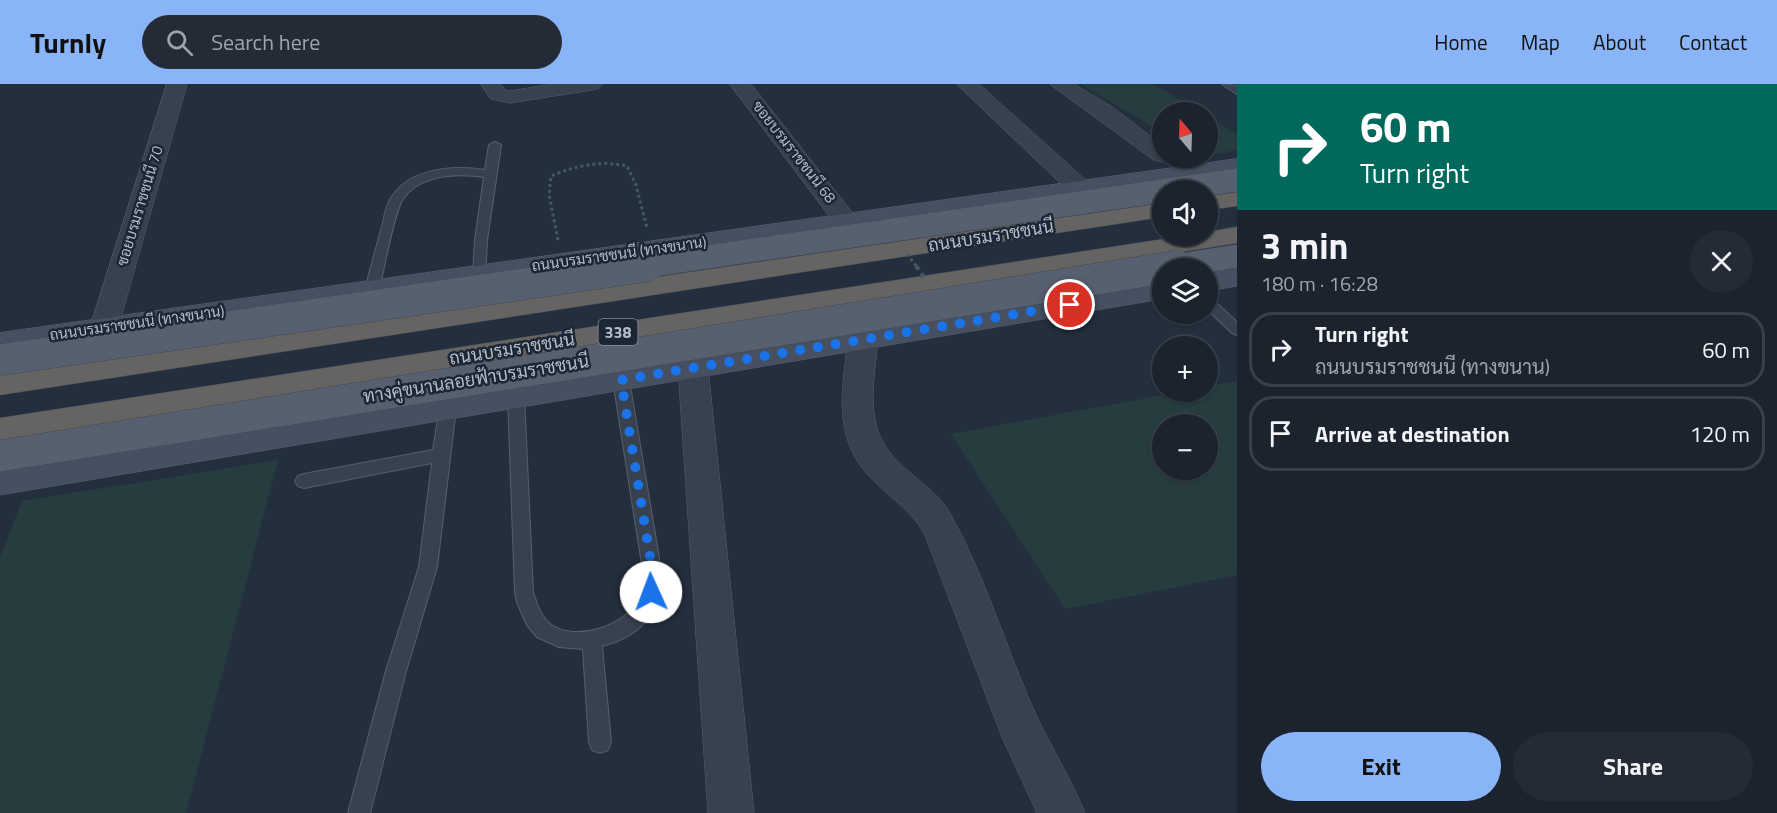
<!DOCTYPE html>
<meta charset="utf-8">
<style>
body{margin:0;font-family:"Titillium Web",Sarabun,sans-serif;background:#242b36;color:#f1f3f6;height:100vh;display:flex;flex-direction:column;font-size:22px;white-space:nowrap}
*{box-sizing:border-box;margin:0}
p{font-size:20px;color:#a0a4aa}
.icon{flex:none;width:33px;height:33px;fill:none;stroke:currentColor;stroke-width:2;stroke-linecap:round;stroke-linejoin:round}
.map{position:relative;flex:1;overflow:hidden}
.panel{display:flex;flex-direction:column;background:#1b232e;width:540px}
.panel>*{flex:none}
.top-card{background:#00695c;color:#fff;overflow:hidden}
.needle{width:39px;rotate:341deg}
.controls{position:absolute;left:1152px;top:18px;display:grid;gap:12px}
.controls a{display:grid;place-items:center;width:66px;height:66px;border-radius:50%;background:#1b232e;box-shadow:0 2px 4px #0004,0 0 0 2px #39404a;font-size:30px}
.pin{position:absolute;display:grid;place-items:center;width:51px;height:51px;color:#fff;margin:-26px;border:3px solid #fff;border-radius:50%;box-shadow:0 2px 6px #0007}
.me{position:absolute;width:66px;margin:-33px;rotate:358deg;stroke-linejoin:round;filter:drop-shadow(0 0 4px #0008)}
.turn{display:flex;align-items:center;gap:21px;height:126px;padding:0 24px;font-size:27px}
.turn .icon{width:78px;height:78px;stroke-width:2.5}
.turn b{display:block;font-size:42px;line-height:51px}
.round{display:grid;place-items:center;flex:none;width:63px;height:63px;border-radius:32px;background:#242b36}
.overview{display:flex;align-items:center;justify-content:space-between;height:102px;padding:0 24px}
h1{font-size:36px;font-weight:700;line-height:45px}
.button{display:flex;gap:12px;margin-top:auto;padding:12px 24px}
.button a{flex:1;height:69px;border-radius:36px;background:#8ab4f8;color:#111;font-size:24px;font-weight:700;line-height:69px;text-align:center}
.button a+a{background:#242b36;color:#f1f3f6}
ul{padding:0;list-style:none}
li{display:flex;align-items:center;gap:18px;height:75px;margin:0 12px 9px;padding:0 12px;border:3px solid #39404a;border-radius:24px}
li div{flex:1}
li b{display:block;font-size:22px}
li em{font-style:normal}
header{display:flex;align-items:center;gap:36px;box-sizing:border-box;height:84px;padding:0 30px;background:#8ab4f8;color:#111}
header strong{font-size:28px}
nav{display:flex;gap:33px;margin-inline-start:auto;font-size:21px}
.search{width:420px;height:54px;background:#242b36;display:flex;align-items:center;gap:15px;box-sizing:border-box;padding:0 21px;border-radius:33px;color:#a0a4aa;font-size:22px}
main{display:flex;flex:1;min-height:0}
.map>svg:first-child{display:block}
.green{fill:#263c3f;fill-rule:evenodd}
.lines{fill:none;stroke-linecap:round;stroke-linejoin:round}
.service-casing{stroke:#565f6c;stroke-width:2}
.minor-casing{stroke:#565f6c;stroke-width:1}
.secondary-casing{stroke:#565f6c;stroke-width:1}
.trunk-casing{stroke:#434c59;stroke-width:1}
.path{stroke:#44595c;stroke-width:3;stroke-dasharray:3 3;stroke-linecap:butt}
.service{fill:#38414e;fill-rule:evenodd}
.minor{fill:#38414e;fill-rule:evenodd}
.secondary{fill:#465061;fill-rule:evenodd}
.trunk{fill:#656462;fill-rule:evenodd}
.primary-bridge-far1-casing{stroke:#414a57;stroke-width:24;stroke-linecap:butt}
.primary-bridge-casing{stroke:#414a57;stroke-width:32;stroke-linecap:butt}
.path-bridge-far1{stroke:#44595c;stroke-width:3;stroke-dasharray:3 3;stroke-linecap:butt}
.path-bridge{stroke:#44595c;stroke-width:4;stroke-dasharray:4.5 4.5;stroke-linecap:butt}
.primary-bridge-far1{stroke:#56606e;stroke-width:23}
.primary-bridge{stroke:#56606e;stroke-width:31}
.route{stroke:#1a73e8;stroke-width:10;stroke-dasharray:0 18}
.labels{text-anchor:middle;stroke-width:5;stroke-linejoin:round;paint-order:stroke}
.far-street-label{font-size:15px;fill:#b4bcc9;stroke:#1d2633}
.shield{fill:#1d2633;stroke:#878f9c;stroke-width:1.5}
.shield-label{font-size:16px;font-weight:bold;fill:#b4bcc9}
.street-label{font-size:18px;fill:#b4bcc9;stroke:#1d2633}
</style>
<header>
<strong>Turnly</strong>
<div class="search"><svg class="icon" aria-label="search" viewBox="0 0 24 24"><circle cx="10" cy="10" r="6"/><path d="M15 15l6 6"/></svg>Search here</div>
<nav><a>Home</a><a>Map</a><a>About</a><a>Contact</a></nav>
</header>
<main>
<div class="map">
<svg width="1237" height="729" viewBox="0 0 1237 729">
<rect width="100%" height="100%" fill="#242f3e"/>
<path class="green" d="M1080,0H1153L1201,28H1162V48Z
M1208,32L1237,50V66L1208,71Z
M1237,297V491L1065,525L951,350L1180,308H1208V302ZM1162,340H1208V386H1162Z
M278,376L186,729H0V473L22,417Z"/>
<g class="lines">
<g class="service-casing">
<path id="service" d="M1222,0L1237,2V10Z
M495,58L501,61L487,156L485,194L480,195L473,191L475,156L484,93C458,89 420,90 403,115C394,128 384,186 379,205L377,208H367L365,205C371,184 376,163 382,143C384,134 385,124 390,116C407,84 454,81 485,86L489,61Z
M1208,214L1213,216L1237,238V251L1232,249L1208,226Z
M621,290L626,292L629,296L659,474C665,519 649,550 602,562L611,658L608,666L600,669L592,666L589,658L583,565L559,563L537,553L527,541L517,518L515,508L508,313L510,309H522L524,313L533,508C537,520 540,532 550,540C575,559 626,542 639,515C644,502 642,487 641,474L613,296L616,292Z
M448,318L454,320L456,324L437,483L406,587L370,729H348L386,587L419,483L432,379L304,404L298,402L295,397L298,392L304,390L433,366L440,324L442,320Z"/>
</g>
<g class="minor-casing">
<path id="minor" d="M167,0H187L118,244L114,251L104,254L94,251L90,244Z
M481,0H501L505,6L510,7L553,0H602L599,4L592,6L510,19L491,15Z
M730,0H751L855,132L859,137L855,142L846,145L837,142Z
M957,0H979L1089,99L1092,104L1089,109L1080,111L1071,109Z
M1050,0H1074L1111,22L1162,61V74H1172L1162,78L1154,76Z
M863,246L873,249L878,256C875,288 868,319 879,350C893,386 933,398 951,431C983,489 1003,554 1029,615C1045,654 1069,690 1085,729H1037L1002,653L925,451C913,428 893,416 875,398C831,357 842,307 848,256L853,249Z
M693,273L704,276L708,284L754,729H708L678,284L682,276Z"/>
</g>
<g class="secondary-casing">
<path id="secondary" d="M1237,75V89L0,269V249Z
M1237,184V202L1208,207V189Z
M1162,197V215L0,411V383Z"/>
</g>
<g class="trunk-casing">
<path id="trunk" d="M1237,108V122L1208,126V112Z
M1162,119V133L0,311V289Z
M1237,143V159L0,358V334L1183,152H1208V148Z"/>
</g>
<path class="path" d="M558,156L549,111L551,92C575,82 601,76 627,82L636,101L647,144"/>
<use href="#service" class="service"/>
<use href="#minor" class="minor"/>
<use href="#secondary" class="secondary"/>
<use href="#trunk" class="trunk"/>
<g class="primary-bridge-far1-casing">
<path id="primary-bridge-far1" d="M638,183L1237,96
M1168,183L1237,172"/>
</g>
<g class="primary-bridge-casing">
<path id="primary-bridge" d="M0,276L648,182
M0,372L1177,182"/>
</g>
<path class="path-bridge-far1" d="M907,170L917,183"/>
<path class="path-bridge" d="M916,182L924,193"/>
<use href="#primary-bridge-far1" class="primary-bridge-far1"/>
<use href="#primary-bridge" class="primary-bridge"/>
</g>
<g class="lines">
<path class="route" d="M651,508L650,473L621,296L1070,221"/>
</g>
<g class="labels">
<g class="far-street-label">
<text transform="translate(794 68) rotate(52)" y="5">ซอยบรมราชชนนี 68</text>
<text transform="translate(140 122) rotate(-73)" y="5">ซอยบรมราชชนนี 70</text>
<text transform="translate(619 170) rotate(-8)" y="5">ถนนบรมราชชนนี (ทางขนาน)</text>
<text transform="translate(137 239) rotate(-8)" y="5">ถนนบรมราชชนนี (ทางขนาน)</text>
</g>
<rect class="shield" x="598.5" y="235" width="39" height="26" rx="4.5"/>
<g class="shield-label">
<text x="618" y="254">338</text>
</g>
<g class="street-label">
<text transform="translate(991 152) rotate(-9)" y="6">ถนนบรมราชชนนี</text>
<text transform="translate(512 265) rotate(-9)" y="6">ถนนบรมราชชนนี</text>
<text transform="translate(476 295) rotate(-9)" y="6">ทางคู่ขนานลอยฟ้าบรมราชชนนี</text>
</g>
</g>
</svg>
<div class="controls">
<a><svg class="needle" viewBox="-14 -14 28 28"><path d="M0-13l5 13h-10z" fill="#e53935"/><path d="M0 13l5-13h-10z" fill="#a0a4aa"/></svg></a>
<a><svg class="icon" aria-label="sound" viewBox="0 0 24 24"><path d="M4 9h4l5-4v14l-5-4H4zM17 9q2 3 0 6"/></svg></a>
<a><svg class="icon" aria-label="layers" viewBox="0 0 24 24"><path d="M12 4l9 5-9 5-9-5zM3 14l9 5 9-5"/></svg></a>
<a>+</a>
<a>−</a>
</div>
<div class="pin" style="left:1070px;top:221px;background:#d93025"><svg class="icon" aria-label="arrive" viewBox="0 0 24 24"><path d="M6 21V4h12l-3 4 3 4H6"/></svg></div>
<svg class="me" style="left:651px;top:508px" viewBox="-20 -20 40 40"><circle r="19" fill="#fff"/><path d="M0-13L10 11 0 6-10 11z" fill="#1a73e8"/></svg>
</div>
<section class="panel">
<div class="top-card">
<div class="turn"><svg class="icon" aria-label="right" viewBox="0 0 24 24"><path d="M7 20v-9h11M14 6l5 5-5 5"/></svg><div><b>60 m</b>Turn right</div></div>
</div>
<div class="overview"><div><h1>3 min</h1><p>180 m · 16:28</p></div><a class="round"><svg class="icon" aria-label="close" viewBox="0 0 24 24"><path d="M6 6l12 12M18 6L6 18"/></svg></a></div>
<ul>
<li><svg class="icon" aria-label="right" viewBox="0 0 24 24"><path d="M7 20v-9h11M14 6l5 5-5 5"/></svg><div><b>Turn right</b><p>ถนนบรมราชชนนี (ทางขนาน)</p></div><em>60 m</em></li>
<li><svg class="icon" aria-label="arrive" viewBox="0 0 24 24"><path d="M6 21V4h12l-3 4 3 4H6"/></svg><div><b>Arrive at destination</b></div><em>120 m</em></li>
</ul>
<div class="button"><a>Exit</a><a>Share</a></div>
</section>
</main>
